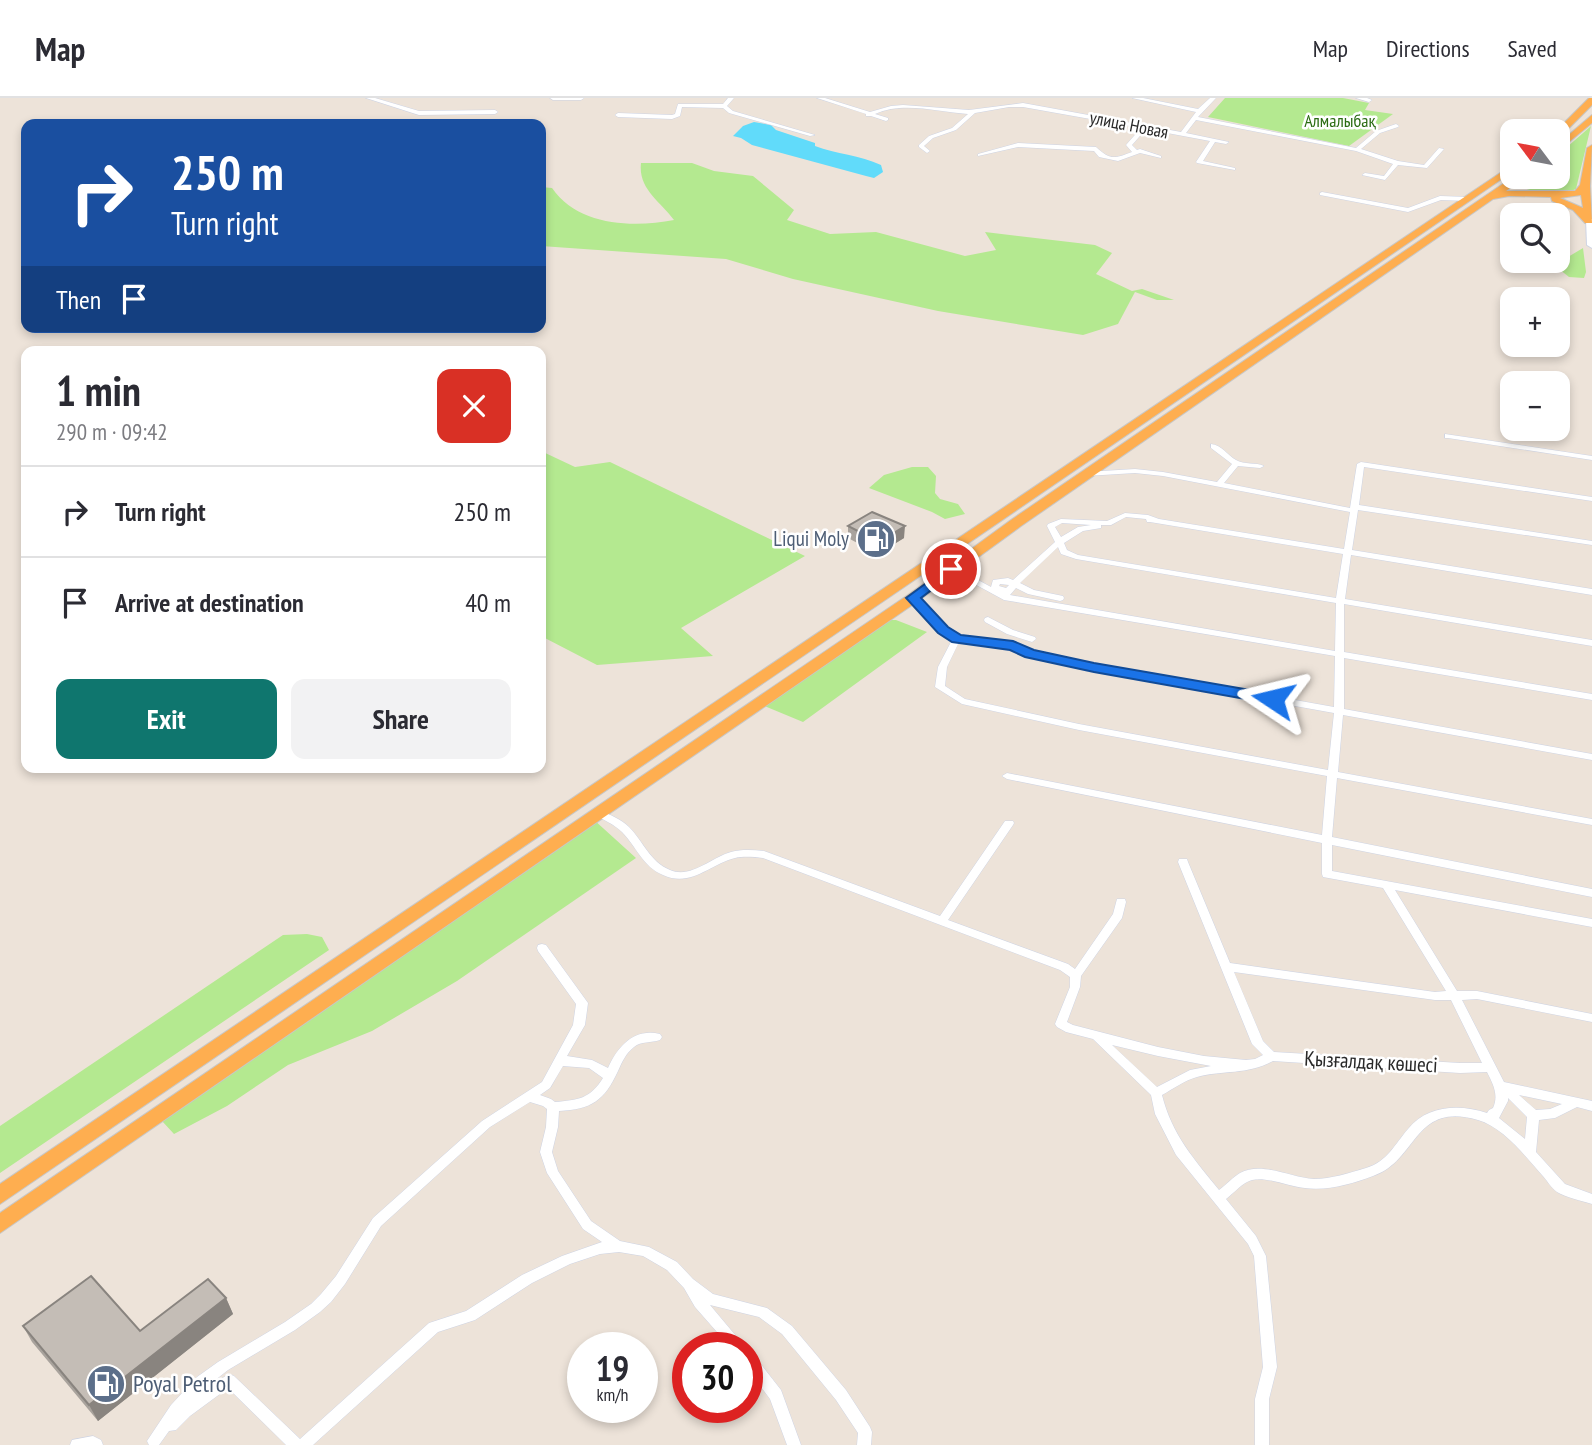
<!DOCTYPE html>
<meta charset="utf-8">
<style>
body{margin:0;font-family:"PT Sans Narrow",sans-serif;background:#f2f2f3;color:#2b2b33;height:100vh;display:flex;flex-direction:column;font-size:26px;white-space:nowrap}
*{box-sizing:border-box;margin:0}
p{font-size:23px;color:#7c7c81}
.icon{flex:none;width:38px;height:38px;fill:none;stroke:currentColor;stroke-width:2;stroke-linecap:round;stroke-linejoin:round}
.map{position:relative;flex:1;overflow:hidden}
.panel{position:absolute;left:21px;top:248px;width:525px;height:427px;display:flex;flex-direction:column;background:#fff;border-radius:14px;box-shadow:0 4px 10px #0003}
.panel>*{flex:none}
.hud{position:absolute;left:21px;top:21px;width:525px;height:214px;border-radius:14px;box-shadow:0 4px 10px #0003;background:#1a4fa0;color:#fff;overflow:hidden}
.needle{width:46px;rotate:302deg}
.controls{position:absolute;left:1500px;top:21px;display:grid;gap:14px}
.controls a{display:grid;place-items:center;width:70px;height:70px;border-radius:14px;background:#fff;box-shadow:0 4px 10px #0003;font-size:35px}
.speed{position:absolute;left:567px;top:1234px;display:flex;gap:14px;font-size:35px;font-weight:700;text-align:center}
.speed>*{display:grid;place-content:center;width:91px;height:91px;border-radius:50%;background:#fff;box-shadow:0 4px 10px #0003;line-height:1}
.speed small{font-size:18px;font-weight:400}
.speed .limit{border:10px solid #d22;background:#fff;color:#111}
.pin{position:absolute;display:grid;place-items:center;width:60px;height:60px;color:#fff;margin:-30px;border:4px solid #fff;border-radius:50%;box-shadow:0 2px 7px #0007}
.me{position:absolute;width:77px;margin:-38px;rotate:280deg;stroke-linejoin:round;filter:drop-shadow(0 0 5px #0008)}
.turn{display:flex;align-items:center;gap:24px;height:147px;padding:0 35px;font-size:32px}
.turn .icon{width:91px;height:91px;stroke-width:2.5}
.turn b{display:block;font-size:49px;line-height:60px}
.then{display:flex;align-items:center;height:66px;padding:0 35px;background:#0003;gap:14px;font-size:26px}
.round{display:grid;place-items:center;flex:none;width:74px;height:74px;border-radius:14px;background:#f2f2f3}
.headline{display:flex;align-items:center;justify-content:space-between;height:119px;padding:0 35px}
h1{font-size:42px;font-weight:700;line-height:52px}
.action{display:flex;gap:14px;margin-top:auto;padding:14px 35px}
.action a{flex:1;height:80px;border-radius:14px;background:#0f766e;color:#fff;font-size:28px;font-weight:700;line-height:80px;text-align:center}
.action a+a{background:#f2f2f3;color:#2b2b33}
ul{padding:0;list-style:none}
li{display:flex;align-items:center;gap:21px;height:91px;padding:0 35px;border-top:2px solid #e1e1e2}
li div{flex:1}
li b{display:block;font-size:26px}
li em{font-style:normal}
header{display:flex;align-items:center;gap:42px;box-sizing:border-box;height:98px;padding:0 35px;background:#fff;border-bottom:2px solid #e1e1e2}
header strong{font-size:33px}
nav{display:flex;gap:38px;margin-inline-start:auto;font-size:24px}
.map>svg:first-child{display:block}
.green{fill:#b4e990}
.water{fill:#61dbfa}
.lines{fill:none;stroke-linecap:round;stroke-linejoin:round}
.minor-casing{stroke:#ced4e4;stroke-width:1}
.secondary-casing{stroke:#ced4e4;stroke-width:2}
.trunk-casing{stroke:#c7c7c7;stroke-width:2}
.minor{fill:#fff;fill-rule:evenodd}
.secondary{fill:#fff;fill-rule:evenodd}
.trunk{fill:#feae50;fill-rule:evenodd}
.wall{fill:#a9a39d}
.shaded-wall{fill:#89847f}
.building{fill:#c4bdb6;stroke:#89847f;stroke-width:2}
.route{fill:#1a73e8;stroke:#114b97;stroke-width:2}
.labels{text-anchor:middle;stroke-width:5;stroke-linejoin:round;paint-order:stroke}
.far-park-label{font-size:18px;fill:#2b6c13;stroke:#fff}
.far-street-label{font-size:18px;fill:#292929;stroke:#fff}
.service-label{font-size:21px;fill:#4e5e75;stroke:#fff;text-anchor:end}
.street-label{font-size:21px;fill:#292929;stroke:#fff}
.near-service-label{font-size:24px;fill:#4e5e75;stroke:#fff;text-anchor:start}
</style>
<header>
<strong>Map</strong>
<nav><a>Map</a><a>Directions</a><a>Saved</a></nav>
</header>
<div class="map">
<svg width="1592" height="1347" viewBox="0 0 1592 1347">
<rect width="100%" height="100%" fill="#ede3d9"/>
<path class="green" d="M1225,0H1343L1369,5L1365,12L1393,16L1349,48L1208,19Z
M1591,28L1576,91C1558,99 1533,95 1516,87L1527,79H1558V57Z
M641,65H692L714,73L753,78L794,112L787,122L830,136L876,134L965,158L996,152L985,134L1095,147L1112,155L1096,176L1132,193L1142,191L1174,202H1157L1135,194L1118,226L1083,237L938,213L793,181L726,161L541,148V89L552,90C578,128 633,130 674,122C660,103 638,91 641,65Z
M1583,150L1586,174L1584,180L1569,179L1559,171L1568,159Z
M541,353L575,369L610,364L805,458L681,530L713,558L597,567L541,538Z
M912,369H928L936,378L935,395L940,401L958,406L965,416L945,421L932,414L869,390L884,377Z
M888,522H896L927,534L803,624L762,607Z
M593,721L636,760L457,883L372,933L288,967L227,1008L174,1036L162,1023Z
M307,836L322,839L329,852L0,1075V1028L283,837Z"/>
<path class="water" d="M754,24L771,27L776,32L815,45V48C836,56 860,57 881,67L883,74L874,80L866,78L752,47L741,40L733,38L743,28Z"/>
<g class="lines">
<g class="minor-casing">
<path id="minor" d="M366,0H375L419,13L495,12L498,14L495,16L419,17Z
M550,0H584L581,2H553Z
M728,0H734L727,8L733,13L815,37L810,38L729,15L723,10L682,9L680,18L672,21L618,19L615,17L618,15L672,17L675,16L678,6H723Z
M817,0H825L870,14L891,8L903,7L969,12L1023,5L1181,34L1196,14L1132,0H1143L1198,11L1210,0H1216L1198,19L1356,50L1376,33L1396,26L1399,28L1398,29L1380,35L1361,51L1398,63L1424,67L1439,50L1444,51L1427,70L1398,67L1385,82L1362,77L1365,75L1384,78L1393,66L1356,53L1196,22L1186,35L1229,44L1226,46L1215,44L1203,63L1235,70V72L1197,65L1196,64L1210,43L1146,31L1132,47L1137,52L1140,51L1161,58V60L1140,55L1118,63L1099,59L1094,53L1018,49L978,58V56L1018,45L1096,49C1110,62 1114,61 1132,54L1126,47L1141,30L1023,9H1009L975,15L956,32L933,40L924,48L930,53L927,55L919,49V47L929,38L952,30L968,16C939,14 903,3 875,16L888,20V22L886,23L871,18H866V16Z
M1356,0H1367L1372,2L1369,4Z
M1322,94L1408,110L1440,98L1468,99L1471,101L1468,103L1441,102L1408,114L1320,97V95Z
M1445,336L1592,358V362L1448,340H1445Z
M1211,346C1222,347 1227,357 1236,362C1244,367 1256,364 1264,368L1260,370L1238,368L1224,385L1350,410L1357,366L1361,364L1592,399V403L1364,369L1359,407L1592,443V447L1358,412L1352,452L1592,491V497L1351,457L1345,501L1592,542V548L1344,506V554L1592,596V602L1344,560V611L1592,656V662L1343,617L1338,674L1592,721V727L1337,680L1332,739L1592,791V799L1332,747V773L1592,821V829L1395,792L1457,893H1477L1592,916V924L1477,901L1462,902L1504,984L1592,1003V1013L1577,1009L1555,1020L1539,1022L1536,1054L1565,1086L1592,1096V1106C1582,1103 1565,1099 1557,1094C1551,1090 1547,1082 1542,1077C1526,1059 1503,1029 1478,1022C1413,1003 1418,1063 1373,1078C1352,1086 1327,1093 1305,1090C1290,1089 1266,1078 1252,1082C1243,1084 1234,1095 1226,1101L1256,1138L1266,1158L1277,1269L1269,1301V1347H1255V1301L1263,1269L1254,1158L1248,1146L1176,1057L1155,1016L1151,997L1093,941L1066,934L1057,929L1055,926L1070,889V879L1060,872L763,760C754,759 744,758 735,760C710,766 691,790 663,777C643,769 636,748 622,734C614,726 603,722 594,716L592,714L597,711L600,712C610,717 621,721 629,729C643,743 650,764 670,772C691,781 712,759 731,754C742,751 753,752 764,753L940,818L1005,723H1013L1014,725L1013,727L948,822L1068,866L1075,871L1113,816L1117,801H1125L1126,804L1122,820L1081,878L1080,889L1067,924L1073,927L1158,949L1204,958L1246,962L1255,961L1263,957L1252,946L1178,764L1179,761H1187L1188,764L1230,865L1435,894L1446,893L1383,790L1323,779L1322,776V745L1007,681L1002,678L1007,675L1322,737L1327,678L1079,632L962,606L935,589L938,569L952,542L940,534L910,502L909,500L910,498H916L946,530L959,539L1013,545L1033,554L1094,566L1334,609L1335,558L1004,502L947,471L948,469H954L991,489L993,482L1008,480L1013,482L1055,444L1047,428L1048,426L1061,421L1107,423L1125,415L1148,417L1159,421L1344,451L1350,414L1163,378L1135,375L1086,378L1082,376L1086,374L1135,371L1163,374L1217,384L1232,366L1211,350ZM1126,419L1146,421L1147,424H1150L1343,456L1336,500L1078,457L1067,452L1064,445L1083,433L1101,430V427H1111ZM1062,425L1091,427L1078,429L1061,439L1055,429ZM1058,449L1061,456L1076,461L1336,505L1335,553L1010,497L1016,490L1028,496L1060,503L1063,502L1064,500L1063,498L1034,492L1020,485ZM1000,486L1009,487L1006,490L999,488ZM959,544L1011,550L1027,558L1094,572L1334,615L1328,672L1079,626L965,601L945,588L947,569ZM1234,874L1435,902H1451L1482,965H1460L1274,954L1263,943ZM1112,947L1158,958L1211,968L1190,972L1157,989ZM1273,963L1460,975L1487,974C1493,986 1499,997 1493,1010L1489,1012L1487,1015C1460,1006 1427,1007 1408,1031C1395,1046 1387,1064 1366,1070C1349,1075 1331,1081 1314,1081C1291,1080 1262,1063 1240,1075C1233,1079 1226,1087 1219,1092C1194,1061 1172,1037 1162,997C1173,991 1185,982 1197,979C1223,972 1248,977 1273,963ZM1519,997L1562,1006L1550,1011L1536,1012ZM1508,1000L1527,1019L1525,1041L1499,1020L1508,1003Z
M988,519L1013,532L1035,539L1036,541L1032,544L1007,536L985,524L984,522L985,520Z
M542,846L546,847L588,905L585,927L567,958L592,962L608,970C618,948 634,930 660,936L662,939L660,942C651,945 641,943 634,949C626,955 622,964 618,973C604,1003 592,1011 559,1013L558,1029L552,1054L558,1073L591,1123L620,1143L649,1149L677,1164L693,1181L713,1196L767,1210L792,1228L846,1292L870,1329L872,1334L871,1347H857L858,1335L836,1302L782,1236L759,1219L710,1207L746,1250H731L695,1209L684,1190L667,1172L643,1158L619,1154L600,1156L570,1166L532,1185L475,1222L438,1234L313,1347H286L228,1290L190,1318L176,1332L169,1333L159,1347H149L147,1343L171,1307L197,1279L218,1264L285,1224L311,1206L321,1196L336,1178L373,1120L482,1023L542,984L573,927L576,906L538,853L537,850L538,847ZM563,968L589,970L603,980C590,1001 578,1002 555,1004L551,1001L540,997L550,990ZM530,1004L543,1008L547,1011L546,1029L540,1054L547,1075L583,1131L602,1144L562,1158L522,1177L466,1213L429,1225L300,1341L234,1278L229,1276L200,1294L228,1272L295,1232L320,1214L331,1204L345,1186L381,1128L490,1029Z
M747,1253L752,1255L781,1292L801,1347H787L770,1301L747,1270Z
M93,1338L101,1342L103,1347H70L72,1342Z"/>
</g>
<g class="secondary-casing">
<path id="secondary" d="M1586,121H1592V150L1587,147Z"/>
</g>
<g class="trunk-casing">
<path id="trunk" d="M1589,0H1592V7L1561,38L1558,39L1556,33Z
M1592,17V25L1558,53V46Z
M1592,47L1590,88L1592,125H1585L1573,112L1552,103L1551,99L1509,98L1493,101L1021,428L918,503L0,1135V1115L908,497L1011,422L1513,79H1524L1506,93H1575L1580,87L1587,50ZM1581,97L1583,110L1560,100Z
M1512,67V74L0,1106V1086Z"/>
</g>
<use href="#minor" class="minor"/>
<use href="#secondary" class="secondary"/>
<use href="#trunk" class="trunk"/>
</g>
<path class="wall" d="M848,428L904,440L878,456L848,440Z
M226,1200L233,1216L98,1323L32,1244L23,1228L140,1233Z"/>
<path class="shaded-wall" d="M905,428L904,440L878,456L879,444Z
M226,1200L233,1216L98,1323L89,1307Z"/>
<path class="building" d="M872,414L905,428L879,444L848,428Z
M91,1178L140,1233L208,1181L226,1200L89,1307L23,1228Z"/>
<path class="route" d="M951,467L955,468V474L921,500L948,529L961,537L1013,543L1034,552L1094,565L1273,596L1280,601L1273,606L1094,574L1025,559L1010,552L952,544L938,535L906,500Z"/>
<defs>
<g id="fuel-disc" transform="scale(2.0125)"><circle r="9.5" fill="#5c6f8a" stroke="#fff"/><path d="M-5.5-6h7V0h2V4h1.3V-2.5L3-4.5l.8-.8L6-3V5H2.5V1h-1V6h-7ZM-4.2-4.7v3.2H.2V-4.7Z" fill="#fff"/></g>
</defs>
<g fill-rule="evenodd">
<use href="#fuel-disc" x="876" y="441"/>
<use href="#fuel-disc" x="106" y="1286"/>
</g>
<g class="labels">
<g class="far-park-label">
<text x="1340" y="29">Алмалыбақ</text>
</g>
<g class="far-street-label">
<text transform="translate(1129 27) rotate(11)" y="6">улица Новая</text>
</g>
<g class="service-label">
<text x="849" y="448">Liqui Moly</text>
</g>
<g class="street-label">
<text transform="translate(1371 964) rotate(3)" y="7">Қызғалдақ көшесі</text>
</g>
<g class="near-service-label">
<text x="133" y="1294">Poyal Petrol</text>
</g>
</g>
</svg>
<div class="controls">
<a><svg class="needle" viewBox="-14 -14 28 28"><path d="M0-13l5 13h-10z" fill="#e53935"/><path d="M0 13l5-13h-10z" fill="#7c7c81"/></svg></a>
<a><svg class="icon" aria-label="search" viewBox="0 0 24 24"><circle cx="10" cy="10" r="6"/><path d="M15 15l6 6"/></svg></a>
<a>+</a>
<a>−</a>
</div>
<div class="speed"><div>19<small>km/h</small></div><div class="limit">30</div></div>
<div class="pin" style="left:951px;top:471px;background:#d93025"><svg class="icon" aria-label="arrive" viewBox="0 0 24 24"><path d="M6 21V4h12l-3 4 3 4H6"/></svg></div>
<svg class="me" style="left:1273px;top:601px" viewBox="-20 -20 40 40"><path d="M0-17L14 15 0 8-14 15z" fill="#1a73e8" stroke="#fff" stroke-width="4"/></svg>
<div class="hud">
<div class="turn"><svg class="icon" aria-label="right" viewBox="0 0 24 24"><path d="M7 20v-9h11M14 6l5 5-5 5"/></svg><div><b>250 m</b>Turn right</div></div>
<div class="then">Then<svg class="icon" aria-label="arrive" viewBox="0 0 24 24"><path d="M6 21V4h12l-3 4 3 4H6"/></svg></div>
</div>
<section class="panel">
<div class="headline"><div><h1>1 min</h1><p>290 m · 09:42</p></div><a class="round" style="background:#d93025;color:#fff"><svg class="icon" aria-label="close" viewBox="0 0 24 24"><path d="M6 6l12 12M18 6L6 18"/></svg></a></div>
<ul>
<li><svg class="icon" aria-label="right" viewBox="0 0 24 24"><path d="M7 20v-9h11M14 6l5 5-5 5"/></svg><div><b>Turn right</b></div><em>250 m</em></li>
<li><svg class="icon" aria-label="arrive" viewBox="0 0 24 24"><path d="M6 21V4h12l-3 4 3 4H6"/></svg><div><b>Arrive at destination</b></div><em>40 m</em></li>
</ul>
<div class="action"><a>Exit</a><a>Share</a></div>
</section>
</div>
